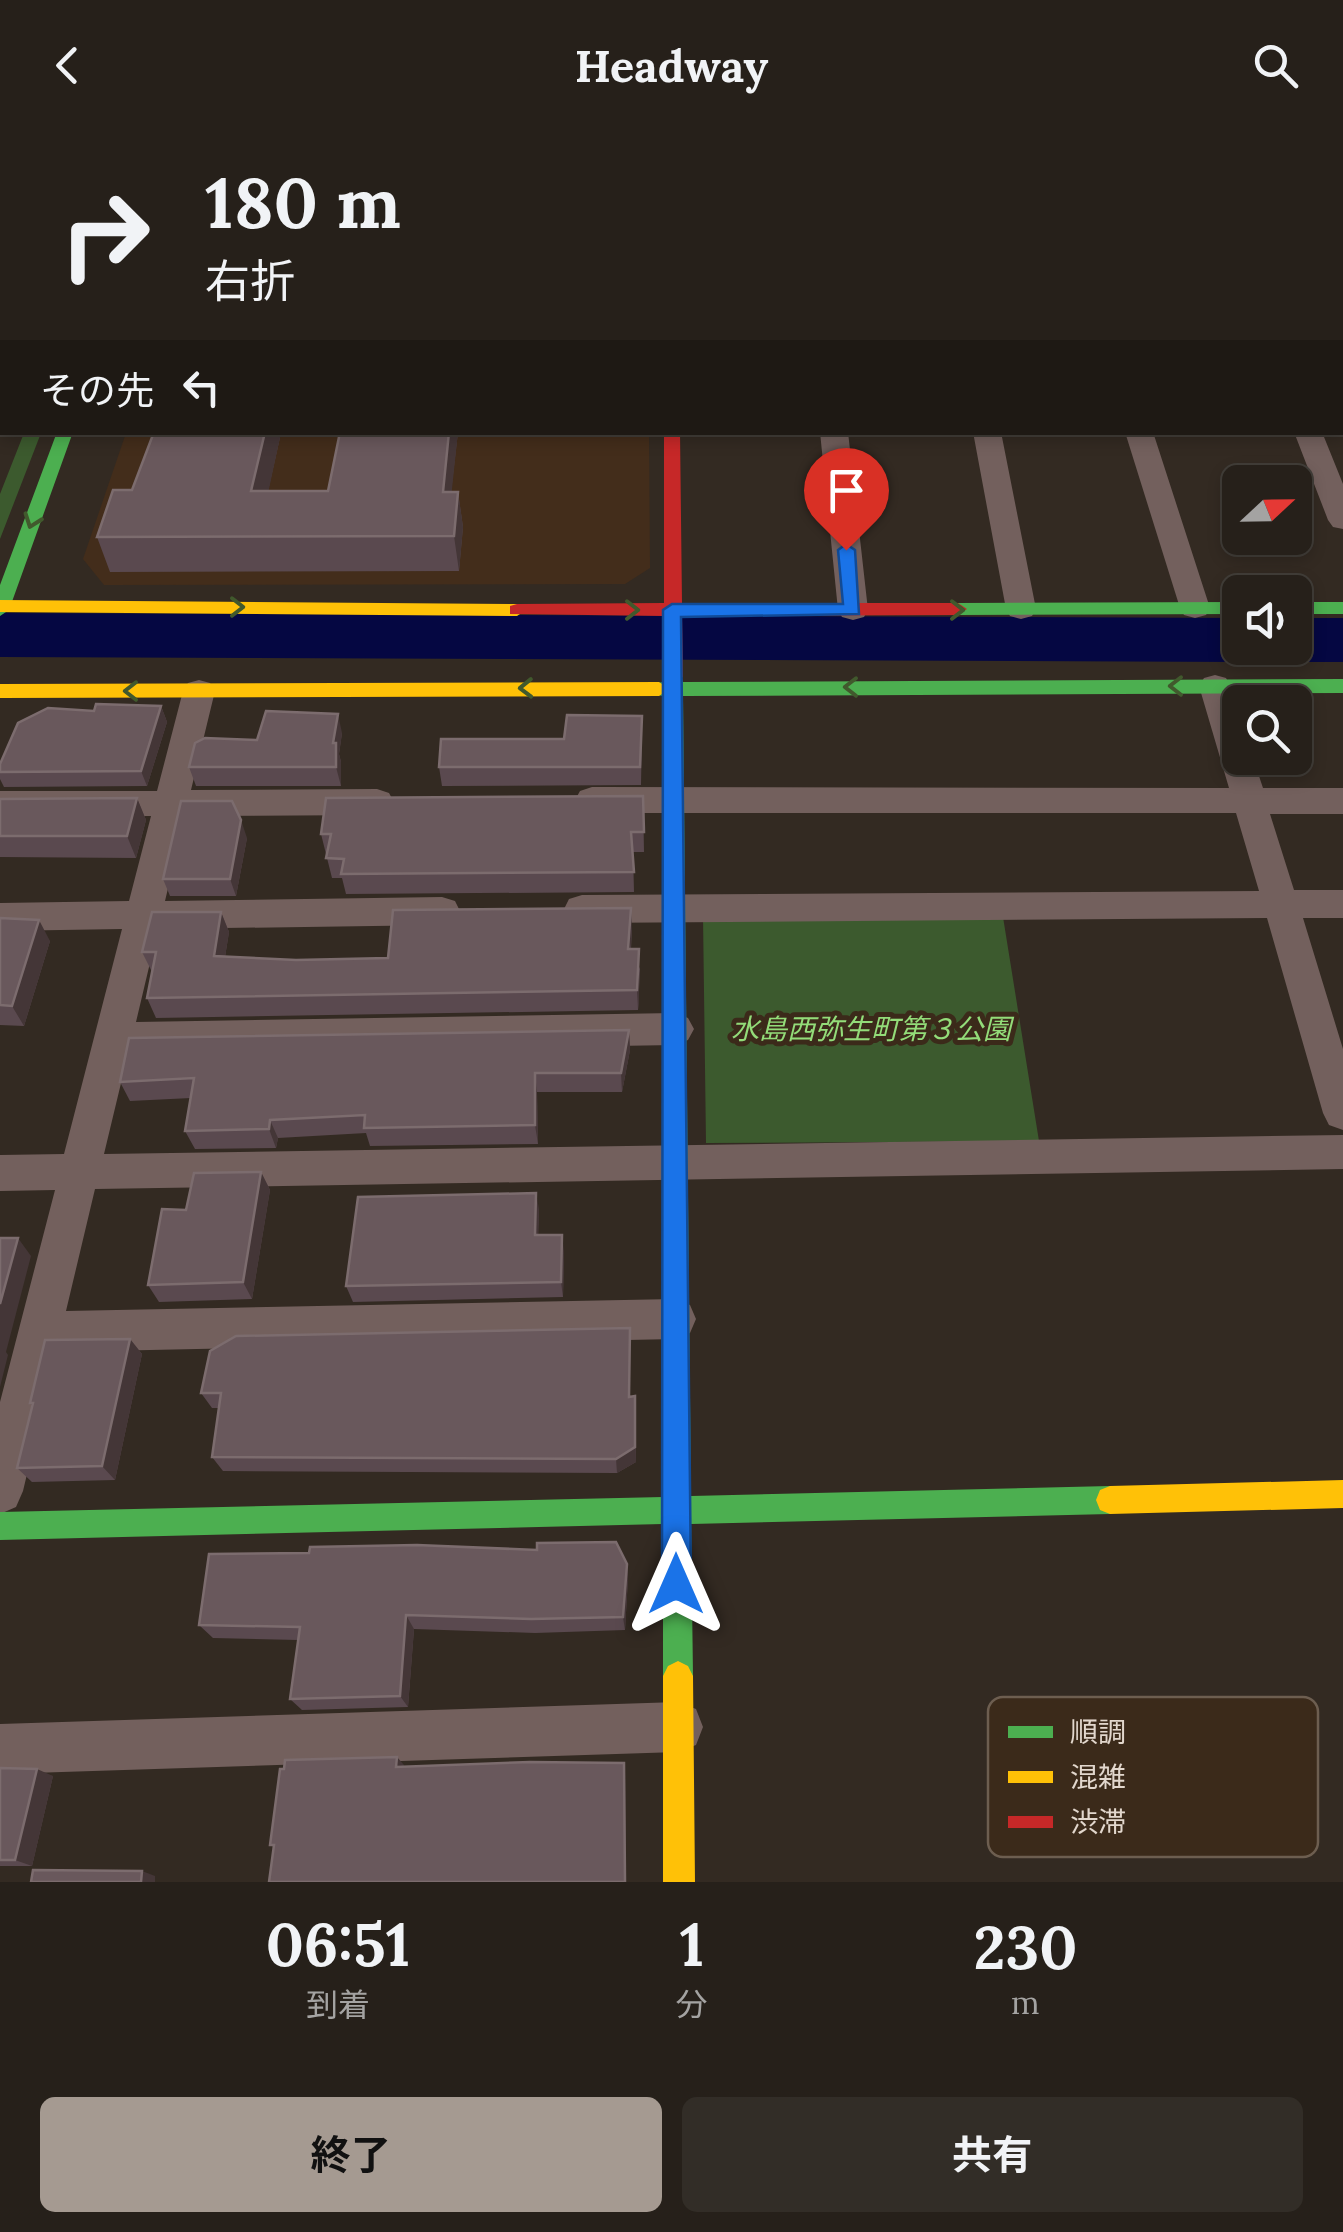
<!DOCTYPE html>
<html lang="ja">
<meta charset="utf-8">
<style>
body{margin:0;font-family:Lora,"Noto Sans JP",serif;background:#322d27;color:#f1f3f6;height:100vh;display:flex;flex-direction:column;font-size:38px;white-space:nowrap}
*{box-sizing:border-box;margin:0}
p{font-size:32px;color:#a4a3a2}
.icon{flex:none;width:55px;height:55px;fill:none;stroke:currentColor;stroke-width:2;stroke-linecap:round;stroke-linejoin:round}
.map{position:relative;height:1752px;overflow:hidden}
.drawer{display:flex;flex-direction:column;background:#26201a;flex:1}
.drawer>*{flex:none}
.hud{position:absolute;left:0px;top:0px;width:1345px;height:305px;box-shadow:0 5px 15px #0003,0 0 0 2px #423e39;background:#26201a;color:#f1f3f6;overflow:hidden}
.needle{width:65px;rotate:68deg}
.controls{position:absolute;left:1222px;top:335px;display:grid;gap:20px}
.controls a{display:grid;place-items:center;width:90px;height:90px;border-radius:15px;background:#26201a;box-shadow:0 5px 15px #0003,0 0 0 2px #423e39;font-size:50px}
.pin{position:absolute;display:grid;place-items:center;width:85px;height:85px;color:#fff;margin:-102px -42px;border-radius:50% 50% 50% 0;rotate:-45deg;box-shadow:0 0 10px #0007}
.pin .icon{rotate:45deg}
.me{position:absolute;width:110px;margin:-55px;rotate:0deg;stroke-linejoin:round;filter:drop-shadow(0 0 8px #0008)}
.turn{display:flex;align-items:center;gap:35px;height:210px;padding:0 40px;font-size:45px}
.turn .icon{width:130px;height:130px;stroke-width:2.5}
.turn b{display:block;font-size:70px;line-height:85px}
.then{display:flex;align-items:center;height:95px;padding:0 40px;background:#0003;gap:20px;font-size:38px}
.eta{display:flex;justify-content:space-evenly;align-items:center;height:170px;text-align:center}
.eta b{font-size:60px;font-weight:700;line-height:70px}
.action{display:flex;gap:20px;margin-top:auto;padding:20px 40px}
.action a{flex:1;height:115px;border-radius:15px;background:#a59a91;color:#111;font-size:40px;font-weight:700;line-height:115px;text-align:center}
.action a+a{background:#322d27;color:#f1f3f6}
header{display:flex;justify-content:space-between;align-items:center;height:130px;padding:0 40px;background:#26201a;font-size:45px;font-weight:700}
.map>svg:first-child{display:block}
.built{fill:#432d1b}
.green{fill:#3c5a2e}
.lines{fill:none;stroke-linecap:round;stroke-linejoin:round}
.stream{fill:#050742;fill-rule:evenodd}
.river{fill:#050742;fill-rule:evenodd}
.lane{fill:#73605d;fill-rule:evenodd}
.street{fill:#73605d;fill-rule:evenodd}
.fast{fill:#4caf50;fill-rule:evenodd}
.slow{fill:#ffc107;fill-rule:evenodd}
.jam{fill:#c62828;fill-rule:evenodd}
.wall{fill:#5a494f}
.shaded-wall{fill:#443637}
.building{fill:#69585c;stroke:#7c6c6e;stroke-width:2.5}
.oneway{stroke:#41592d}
.route{fill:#1a73e8;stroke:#114b97;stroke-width:2.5}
.labels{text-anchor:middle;stroke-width:10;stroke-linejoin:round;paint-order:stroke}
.park-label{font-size:28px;font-style:italic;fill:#93dc79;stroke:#3b2a1a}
.key{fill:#3b2a1a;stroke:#6d5e50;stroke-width:2.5}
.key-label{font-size:28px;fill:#e2d7cd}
</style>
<header><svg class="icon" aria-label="back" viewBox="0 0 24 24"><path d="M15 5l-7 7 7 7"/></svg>Headway<svg class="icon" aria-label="search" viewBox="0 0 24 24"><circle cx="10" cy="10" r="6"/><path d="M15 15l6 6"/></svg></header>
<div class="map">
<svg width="1343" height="1752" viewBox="0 0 1343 1752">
<rect width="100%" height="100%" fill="#332a22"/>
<path class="built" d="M126,303H649L650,438L625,454L104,455L83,429Z"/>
<path class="green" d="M24,303H41L0,409V364Z
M703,786L1003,787L1039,1011L706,1013Z"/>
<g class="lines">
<path class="stream" d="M0,516L1343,521V529L0,524Z"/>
<path class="river" d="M0,483L1240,488V518H1295V488H1343V532H1295L1272,526L1268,518L1263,526L1240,532L0,527Z"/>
<path class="lane" d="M1212,0H1225L1226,2H1214Z"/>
<path class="street" d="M398,0H420V2H398Z
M522,0H544V2H522Z
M793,0H815L816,2H794Z
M915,0H937V2H915Z
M1175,0H1197L1198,2H1176Z
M1342,31H1343V45H1342Z
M1342,149H1343V165H1342Z
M0,206H2V222H0Z
M1342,286H1343V302H1342Z
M820,302H848L868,480L864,487L853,490L842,487L838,480Z
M973,302H1001L1036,479L1032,486L1021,489L1010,486L1006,479Z
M1125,302H1153L1210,478L1206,485L1195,488L1184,485L1180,478Z
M1294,302H1322L1343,354V399L1333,397L1328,390Z
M1215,545L1226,548C1241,573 1240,600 1240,628H1253L1263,658H1343V684H1270L1294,760H1343V788H1303L1343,919V1000L1329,995L1323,983L1267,788L582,793L569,789L564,779L569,769L582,765L1259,761L1236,683H592L580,679L575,670L580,661L592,657L1229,658L1199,556L1204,548Z
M199,550L210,553L215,561L191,660L377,659L389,663L394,672L389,681L377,685L185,686L165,771L442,767L455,771L460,781L455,791L442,795L158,799L136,892L675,883L688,888L694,899L688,910L675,915L128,924L104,1024L1343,1005V1039L95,1059L66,1181L675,1169L690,1175L696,1189L690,1203L675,1209L56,1222L23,1361L16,1377L0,1384V1272L55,1060L0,1061V1025L64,1024L122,799L0,801V773L129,771L151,686L0,687V661H157L183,561L188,553Z
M678,1572L696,1579L703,1597L696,1615L678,1622L0,1644V1594Z"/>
<path class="fast" d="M664,0H678V2H665Z
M2,285V300L0,301V286Z
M57,302H73L9,480L0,486V455Z
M1240,472V484L958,485L949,479L958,473Z
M1295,472H1343V484H1295Z
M673,540L680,542L683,552L1343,549V563L683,566L691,1366L1110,1356L1120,1360L1124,1370L1120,1380L1110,1384L691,1394L693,1546L688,1556L678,1561L668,1556L663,1546V1394L0,1410V1382L663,1367V566L652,564L649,559L652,554L663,552L666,542Z"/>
<path class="slow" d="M0,470L517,474L526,480L517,486L0,482Z
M659,552L669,559L659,566L0,568V554Z
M1343,1350V1378L1110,1384L1100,1380L1096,1370L1100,1360L1110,1356Z
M678,1531L688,1536L693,1546L695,1752H663V1546L668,1536Z"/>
<path class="jam" d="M664,302H680L682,473H958L967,479L958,485L682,486L683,547L673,554L663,547L664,486L510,484V476L517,474L664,473Z"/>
</g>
<path class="wall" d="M154,302H285L281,303L268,361H328L340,302H458L451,362H458L463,397L459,441L110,442L97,407L132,360Z
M161,576L167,592L147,656L4,657L0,649V642L94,581Z
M342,603L339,624L341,632V656H196L189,637L257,610Z
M642,605L641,655L442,656L439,637L564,609Z
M643,666L644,722H633L634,762L346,764L342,748H332L321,704Z
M137,668L146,690L136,728L0,727V669Z
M247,708L236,766H170L163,749Z
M221,782L229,802L225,827L296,830L388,828L632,798L631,819L640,839L638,880L156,888L147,868L152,842L142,822Z
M0,788L50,811L24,896L0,895Z
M629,900L630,920L622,962H537L538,1014L370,1016L366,1003L278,1008L276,1018L195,1019L185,1001L191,968L130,971L120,952Z
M261,1042L270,1060L252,1169L159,1172L148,1155L186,1080Z
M539,1079L538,1105L564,1121L563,1167L353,1172L346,1156Z
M630,1198V1267L636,1281V1332L617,1343L223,1341L212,1327L219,1278H212L201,1263Z
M130,1209L142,1224L115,1350L32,1352L17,1338L32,1276L30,1273Z
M627,1434L628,1448L625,1500L535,1503L414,1499L408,1577L302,1580L290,1569L298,1510L213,1508L199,1495Z
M0,1638L53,1646L32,1736H0Z"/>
<path class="shaded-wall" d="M38,0H64L62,2H38Z
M2,102V161L0,167V107Z
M265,302L281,303L261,396L251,361Z
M449,302H458L448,397L443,362Z
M458,362L463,397L459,441L454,406Z
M161,576L167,592L147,656L141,641Z
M338,584L342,603L339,624L341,632V656L336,637L333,613Z
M137,668L146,690L136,728L127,706Z
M241,690L247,708L236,766L230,749Z
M631,778L632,798L629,839L628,819Z
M221,782L229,802L222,846L214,826Z
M39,790L50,811L24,896L12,876Z
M639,819V874L638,880L637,860Z
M629,900L630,920L622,962L621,943Z
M535,943L537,962L538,1014L535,995Z
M270,990L278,1008L276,1018L269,999Z
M261,1042L270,1060L252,1169L243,1152Z
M536,1063L539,1079L538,1121L535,1105Z
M562,1105L564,1121L563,1167L561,1152Z
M18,1108L31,1126L6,1222L8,1225L0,1257V1174Z
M130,1209L142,1224L115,1350L102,1336Z
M635,1266L636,1332L617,1343L616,1329Z
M627,1434L628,1448L625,1500L623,1487Z
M406,1485L414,1499L408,1577L400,1566Z
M397,1627L404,1635L403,1645L396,1637Z
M624,1633L625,1641L626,1752H625Z
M37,1639L53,1646L32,1736L15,1730Z
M142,1741L155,1746V1752H141Z"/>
<path class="building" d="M0,0L50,1V2H2V102L0,107Z
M223,0H382L381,2H224Z
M816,0H865V2H816Z
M154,302H265L251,361H328L340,302H449L443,362H458L454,406L97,407L113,360H132Z
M96,574L161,576L141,641L0,642V634L18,593L48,578L94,581Z
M266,581L338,584L333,613H336V637H189L195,613L205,608L257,610Z
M567,585L642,586L640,637H439L441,609H564Z
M643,666L644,702H631L634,742L341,744L344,729L326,728L331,704H321L326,668Z
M137,668L127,706H0V669Z
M181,671H232L241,690L230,749H163Z
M631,778L628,819H639L637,860L147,868L156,822H142L152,782H221L214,826L296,830L388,828L393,780Z
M0,788L39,790L12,876L0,875Z
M629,900L621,943H535V995L364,998L365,985L270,990L269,999L185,1001L194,948L120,952L129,908Z
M261,1042L243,1152L148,1155L162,1079L186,1080L194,1043Z
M536,1063L535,1105H562L561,1152L346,1156L358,1067Z
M0,1108H18L0,1174Z
M630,1198L629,1267L635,1266V1317L616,1329L212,1327L221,1263H201L210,1221L236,1206Z
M130,1209L102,1336L17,1338L33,1273H30L45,1210Z
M616,1412L627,1434L623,1487L531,1489L406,1485L400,1566L290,1569L300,1497L199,1495L209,1424L309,1423L310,1417L417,1415L537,1420V1413Z
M397,1627L396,1637L530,1632L624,1633L625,1752H269L274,1715H270L280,1639H284L285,1630Z
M0,1638L37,1639L15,1730H0Z
M33,1740L142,1741L141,1752H31Z"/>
<defs><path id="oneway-chevron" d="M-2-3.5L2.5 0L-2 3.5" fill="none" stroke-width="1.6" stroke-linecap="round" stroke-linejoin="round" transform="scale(2.5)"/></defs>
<g class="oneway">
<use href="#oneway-chevron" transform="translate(32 391) rotate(110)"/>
<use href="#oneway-chevron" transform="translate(237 477)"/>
<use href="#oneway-chevron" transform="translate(632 480)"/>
<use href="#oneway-chevron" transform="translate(957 480)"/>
<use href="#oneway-chevron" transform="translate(1176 556) rotate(180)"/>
<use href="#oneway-chevron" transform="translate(851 557) rotate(180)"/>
<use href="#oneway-chevron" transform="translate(526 558) rotate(179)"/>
<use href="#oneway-chevron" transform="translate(131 561) rotate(180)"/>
</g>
<path class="route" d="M846,414L855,420L859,484L681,487L691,1454L687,1464L676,1468L666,1464L662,1454L663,480L672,474H843L838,420Z"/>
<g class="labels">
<g class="park-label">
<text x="871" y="909">水島西弥生町第３公園</text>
</g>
</g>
<rect x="988" y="1567" width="330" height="160" rx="15" class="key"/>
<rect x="1008" y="1596" width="45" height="12" fill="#4caf50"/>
<rect x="1008" y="1641" width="45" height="12" fill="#ffc107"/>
<rect x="1008" y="1686" width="45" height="12" fill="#c62828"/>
<g class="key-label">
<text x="1070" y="1612">順調</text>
<text x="1070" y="1657">混雑</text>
<text x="1070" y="1702">渋滞</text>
</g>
</svg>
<div class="controls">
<a><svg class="needle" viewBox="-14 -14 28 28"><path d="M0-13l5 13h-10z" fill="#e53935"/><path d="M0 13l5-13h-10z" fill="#a4a3a2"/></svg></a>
<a><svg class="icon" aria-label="sound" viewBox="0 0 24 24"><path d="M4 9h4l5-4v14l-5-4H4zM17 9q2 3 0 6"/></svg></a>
<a><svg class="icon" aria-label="search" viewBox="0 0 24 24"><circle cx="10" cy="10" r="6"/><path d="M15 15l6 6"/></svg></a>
</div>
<div class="pin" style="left:846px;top:420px;background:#d93025"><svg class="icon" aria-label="arrive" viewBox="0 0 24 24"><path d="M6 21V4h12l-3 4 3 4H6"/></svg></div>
<svg class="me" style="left:676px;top:1454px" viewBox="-20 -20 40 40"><path d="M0-17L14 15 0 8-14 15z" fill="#1a73e8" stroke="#fff" stroke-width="4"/></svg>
<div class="hud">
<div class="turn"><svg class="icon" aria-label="right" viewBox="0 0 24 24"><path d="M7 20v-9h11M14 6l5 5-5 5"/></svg><div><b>180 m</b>右折</div></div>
<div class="then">その先<svg class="icon" aria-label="left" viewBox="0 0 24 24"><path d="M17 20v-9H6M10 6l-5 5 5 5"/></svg></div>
</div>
</div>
<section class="drawer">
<div class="eta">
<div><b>06:51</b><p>到着</p></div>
<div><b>1</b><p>分</p></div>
<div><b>230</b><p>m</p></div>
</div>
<div class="action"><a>終了</a><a>共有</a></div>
</section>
